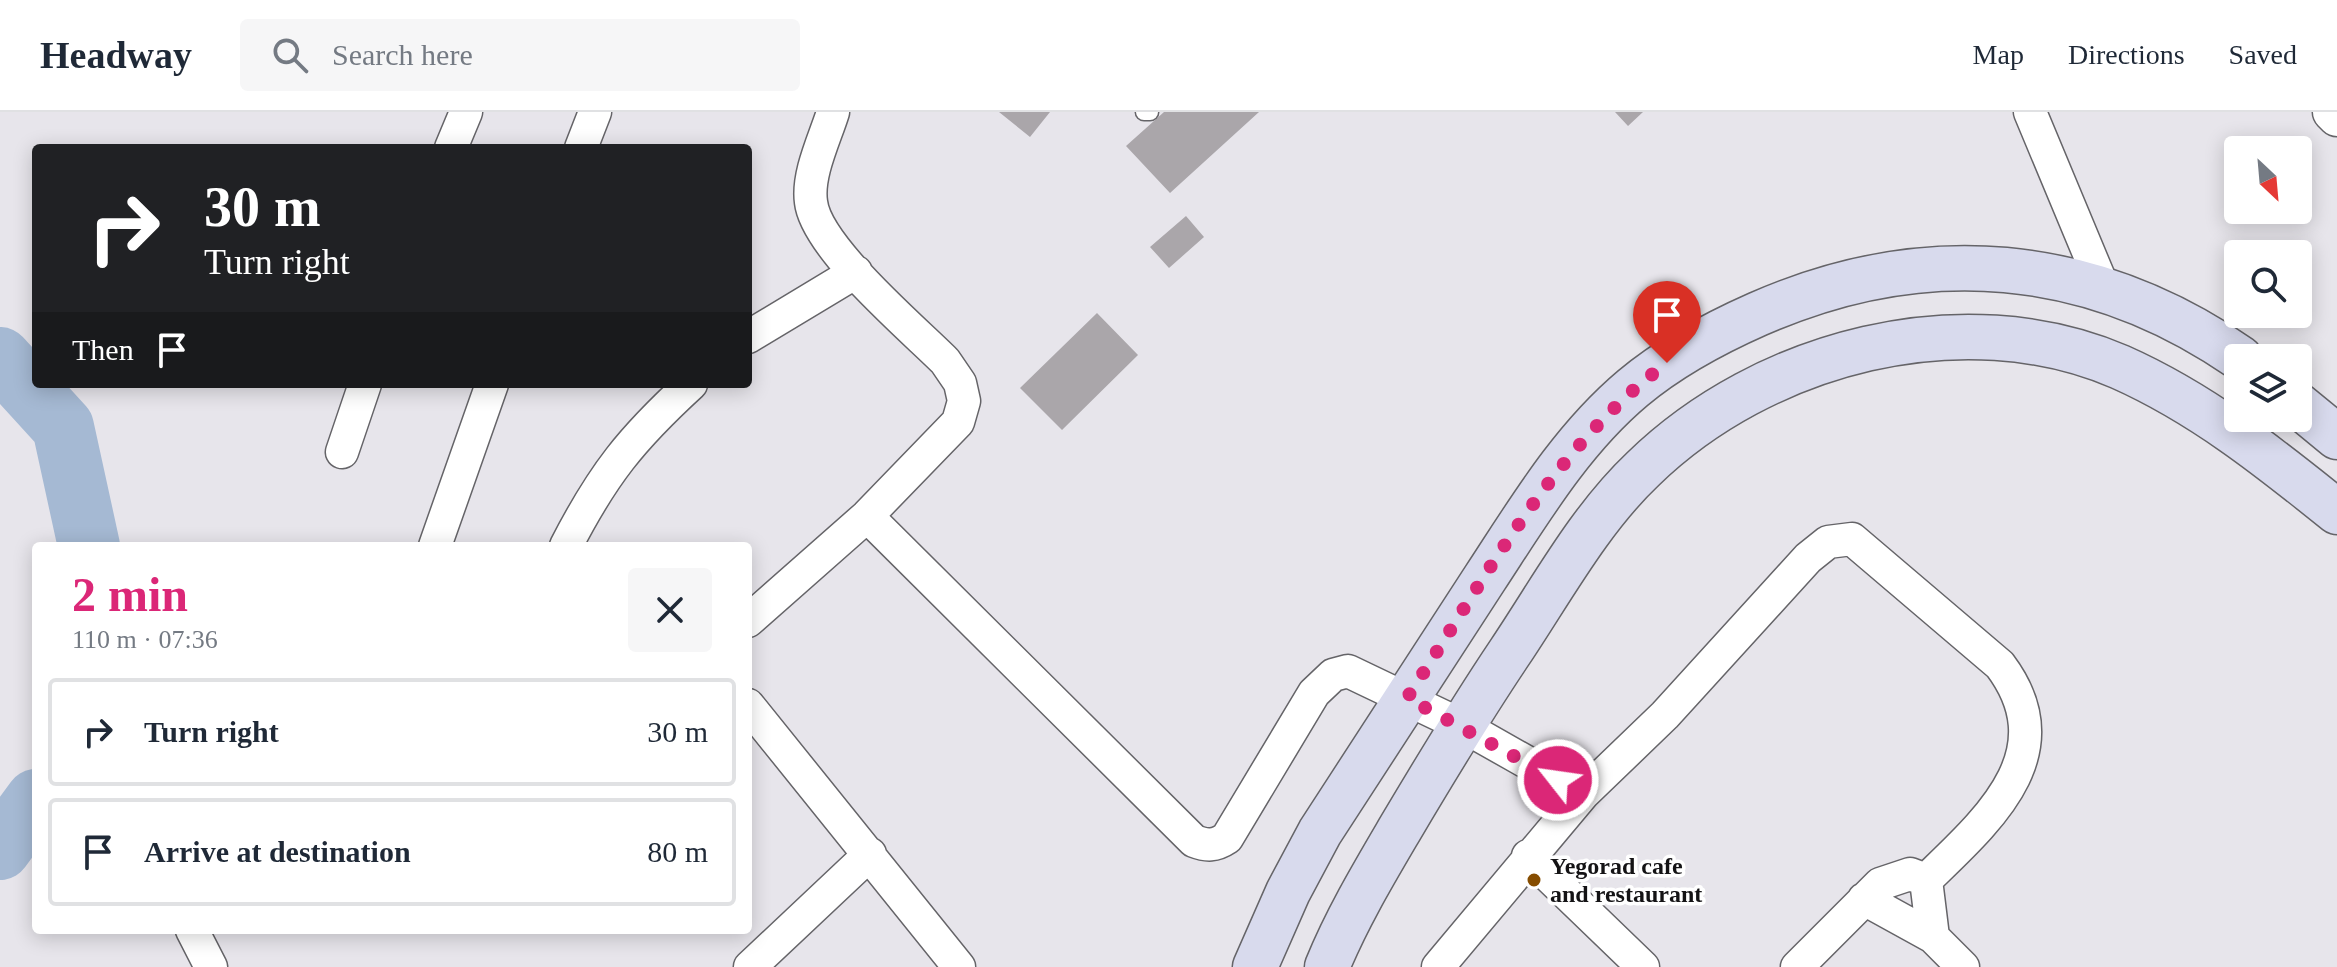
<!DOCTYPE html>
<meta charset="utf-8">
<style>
body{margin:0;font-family:Georgia,serif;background:#f6f6f7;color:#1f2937;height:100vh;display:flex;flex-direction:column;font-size:30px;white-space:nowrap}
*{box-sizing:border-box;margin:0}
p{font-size:26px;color:#747a83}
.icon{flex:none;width:44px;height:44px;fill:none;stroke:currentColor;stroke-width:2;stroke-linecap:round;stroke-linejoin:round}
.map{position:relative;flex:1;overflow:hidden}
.panel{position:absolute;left:32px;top:430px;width:720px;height:392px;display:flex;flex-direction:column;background:#fff;border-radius:8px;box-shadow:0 4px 20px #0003}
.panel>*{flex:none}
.top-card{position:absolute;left:32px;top:32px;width:720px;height:244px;border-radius:8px;box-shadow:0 4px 20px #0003;background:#202124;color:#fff;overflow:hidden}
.needle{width:52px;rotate:154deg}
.tools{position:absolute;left:2224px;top:24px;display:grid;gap:16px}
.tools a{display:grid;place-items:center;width:88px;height:88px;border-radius:8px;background:#fff;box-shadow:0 4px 20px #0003;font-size:40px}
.pin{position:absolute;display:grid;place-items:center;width:68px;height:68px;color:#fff;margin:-82px -34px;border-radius:50% 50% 50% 0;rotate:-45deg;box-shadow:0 0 8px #0007}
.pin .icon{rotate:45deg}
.me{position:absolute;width:88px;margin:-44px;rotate:300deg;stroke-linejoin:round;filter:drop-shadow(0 0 6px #0008)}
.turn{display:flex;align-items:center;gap:28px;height:168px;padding:0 40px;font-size:36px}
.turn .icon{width:104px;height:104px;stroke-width:2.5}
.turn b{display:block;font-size:56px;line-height:68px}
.then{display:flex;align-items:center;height:76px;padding:0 40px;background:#0003;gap:16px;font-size:30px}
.round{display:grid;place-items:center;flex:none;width:84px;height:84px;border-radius:8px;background:#f6f6f7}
.overview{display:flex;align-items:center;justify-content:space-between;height:136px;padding:0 40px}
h1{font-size:48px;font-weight:800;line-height:60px;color:#db2777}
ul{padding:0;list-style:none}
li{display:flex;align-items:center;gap:24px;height:108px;margin:0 16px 12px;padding:0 24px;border:4px solid #e0e1e3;border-radius:8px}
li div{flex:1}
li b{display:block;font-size:30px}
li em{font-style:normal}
header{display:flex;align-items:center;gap:48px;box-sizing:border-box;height:112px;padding:0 40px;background:#fff;border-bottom:2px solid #e0e1e3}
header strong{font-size:38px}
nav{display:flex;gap:44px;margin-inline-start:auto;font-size:28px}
.search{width:560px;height:72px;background:#f6f6f7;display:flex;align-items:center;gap:20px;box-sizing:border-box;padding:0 28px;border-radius:8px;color:#747a83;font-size:30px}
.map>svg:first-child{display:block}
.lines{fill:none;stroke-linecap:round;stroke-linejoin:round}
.river{stroke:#a5b9d3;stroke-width:62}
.building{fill:#aaa6aa}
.service-casing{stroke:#656468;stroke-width:19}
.minor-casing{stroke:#656468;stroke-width:35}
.tertiary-casing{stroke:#656468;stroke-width:41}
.secondary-casing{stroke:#656468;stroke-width:47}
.service{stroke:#fff;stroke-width:16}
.minor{stroke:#fff;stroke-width:32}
.tertiary{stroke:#fff;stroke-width:38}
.secondary{stroke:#d8daed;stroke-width:44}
.route{stroke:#db2777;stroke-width:14;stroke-dasharray:0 25.2}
.poi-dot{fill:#864d00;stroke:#fff;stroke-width:3}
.labels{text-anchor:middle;stroke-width:7;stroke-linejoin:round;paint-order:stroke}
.poi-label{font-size:24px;font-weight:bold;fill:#141315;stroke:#fff;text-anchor:start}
</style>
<header>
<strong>Headway</strong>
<div class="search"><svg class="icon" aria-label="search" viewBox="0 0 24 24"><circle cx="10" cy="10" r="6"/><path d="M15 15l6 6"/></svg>Search here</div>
<nav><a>Map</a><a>Directions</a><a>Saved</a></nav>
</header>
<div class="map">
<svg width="2337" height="855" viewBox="0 0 2337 855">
<rect width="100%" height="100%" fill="#e7e5eb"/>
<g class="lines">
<path class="river" d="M0,246L63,315L89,434
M0,737L36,688"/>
</g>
<path class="building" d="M999,0H1050L1030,25Z
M1164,0H1259L1170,81L1126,34Z
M1615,0H1643L1628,14Z
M1186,104L1204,125L1169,156L1150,135Z
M1097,201L1138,243L1062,318L1020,276Z"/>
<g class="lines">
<g class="service-casing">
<path id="service" d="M1144,0H1150"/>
</g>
<g class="minor-casing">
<path id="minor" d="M2030,0L2103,175
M451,36L466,0
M581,36L595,0
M748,225L856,160
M342,340L365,272
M867,404L1194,729C1207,734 1215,734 1227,726L1314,581L1333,563L1348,559L1461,613L1583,682L1438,855
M435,434L492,272
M566,434C603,362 631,327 691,272
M748,509L867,404L958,310L964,289L960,271L945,249C912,216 816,135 811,90C807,62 825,26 833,0
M748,593L959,855
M1583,682L1665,603L1808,446L1828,430L1852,427L2000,553C2066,641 1988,708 1926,768
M1528,744L1643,855
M1864,787L1933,825L1963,855
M192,818L211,855
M750,855L870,742
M1797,855L1880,772L1910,762L1926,768L1933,825"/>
</g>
<g class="tertiary-casing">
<path id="tertiary" d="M2332,0L2337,5"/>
</g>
<g class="secondary-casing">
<path id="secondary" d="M2298,293L2337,325
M1255,855L1288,780L1320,720C1375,636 1430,551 1485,466C1529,399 1571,328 1633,276C1670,245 1715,221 1758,202C1924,129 2091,143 2240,246
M1327,855C1347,806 1374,761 1401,715C1436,656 1471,598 1510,540C1551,479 1589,408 1643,357C1763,240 1962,187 2120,255C2201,291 2269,345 2337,400"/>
</g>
<use href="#service" class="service"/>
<use href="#minor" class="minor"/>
<use href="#tertiary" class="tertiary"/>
<use href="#secondary" class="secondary"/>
</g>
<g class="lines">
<path class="route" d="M1558,668L1407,586C1485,468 1552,336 1667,251"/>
</g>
<circle class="poi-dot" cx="1534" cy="768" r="8"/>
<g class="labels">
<g class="poi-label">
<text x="1550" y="762">Yegorad cafe<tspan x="1550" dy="28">and restaurant</tspan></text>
</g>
</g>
</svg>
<div class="tools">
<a><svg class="needle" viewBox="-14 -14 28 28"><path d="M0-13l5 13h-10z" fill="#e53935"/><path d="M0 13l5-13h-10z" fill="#747a83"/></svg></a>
<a><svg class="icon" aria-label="search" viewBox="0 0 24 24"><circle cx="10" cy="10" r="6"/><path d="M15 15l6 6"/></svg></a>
<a><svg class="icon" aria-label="layers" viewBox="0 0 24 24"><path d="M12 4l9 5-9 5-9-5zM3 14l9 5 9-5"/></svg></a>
</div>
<div class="pin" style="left:1667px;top:251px;background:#d93025"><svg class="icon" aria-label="arrive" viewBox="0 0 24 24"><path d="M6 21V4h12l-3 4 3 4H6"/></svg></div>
<svg class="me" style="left:1558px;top:668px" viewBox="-20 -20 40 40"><circle r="17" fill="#db2777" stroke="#fff" stroke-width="3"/><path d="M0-11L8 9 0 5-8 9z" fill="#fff"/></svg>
<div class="top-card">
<div class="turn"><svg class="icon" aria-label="right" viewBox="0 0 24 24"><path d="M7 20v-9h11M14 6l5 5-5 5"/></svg><div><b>30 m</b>Turn right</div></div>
<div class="then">Then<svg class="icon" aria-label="arrive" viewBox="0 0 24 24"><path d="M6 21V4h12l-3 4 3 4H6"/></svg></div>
</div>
<section class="panel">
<div class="overview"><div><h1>2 min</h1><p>110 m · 07:36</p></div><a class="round"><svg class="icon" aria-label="close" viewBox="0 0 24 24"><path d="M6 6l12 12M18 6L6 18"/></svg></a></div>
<ul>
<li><svg class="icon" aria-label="right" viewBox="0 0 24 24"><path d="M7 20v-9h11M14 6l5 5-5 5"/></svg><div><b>Turn right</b></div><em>30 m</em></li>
<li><svg class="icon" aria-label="arrive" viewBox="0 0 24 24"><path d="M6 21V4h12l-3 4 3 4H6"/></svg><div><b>Arrive at destination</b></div><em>80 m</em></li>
</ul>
</section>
</div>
